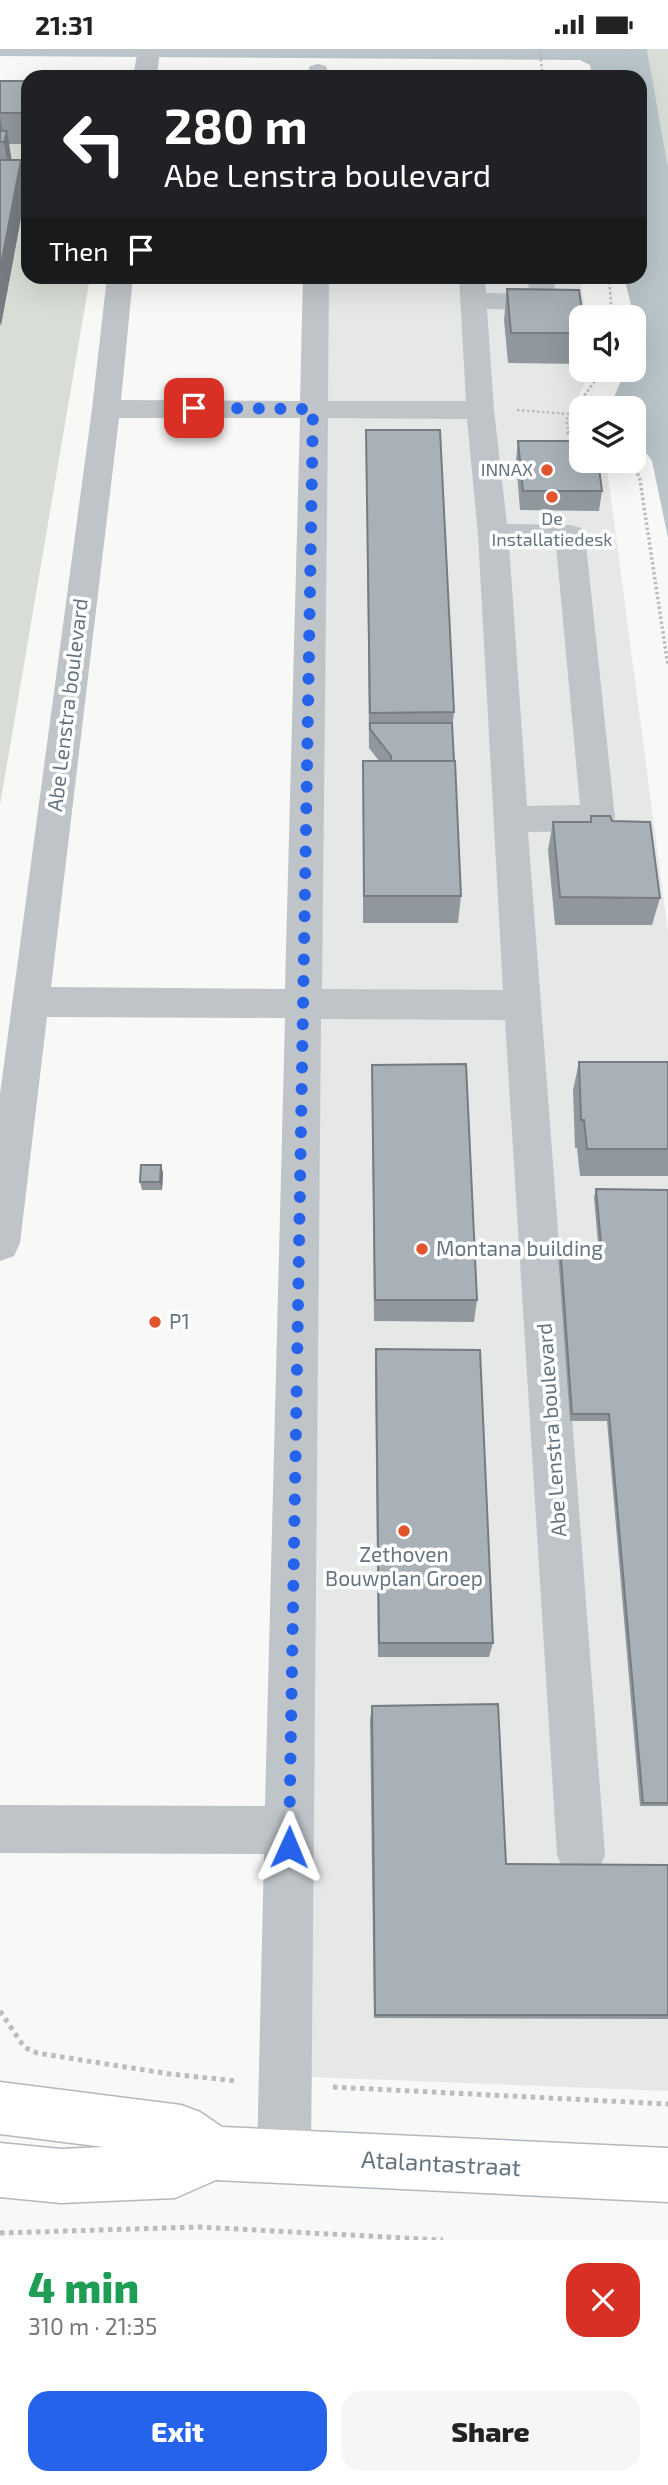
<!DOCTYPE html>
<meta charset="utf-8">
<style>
body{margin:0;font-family:"Exo 2",sans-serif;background:#f6f6f6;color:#222;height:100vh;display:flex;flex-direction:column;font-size:26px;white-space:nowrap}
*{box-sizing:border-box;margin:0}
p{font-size:23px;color:#767676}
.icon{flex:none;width:38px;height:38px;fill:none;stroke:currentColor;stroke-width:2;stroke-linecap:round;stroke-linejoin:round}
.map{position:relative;height:2191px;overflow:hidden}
.side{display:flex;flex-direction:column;background:#fff;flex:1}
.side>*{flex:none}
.hud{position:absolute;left:21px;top:21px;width:626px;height:214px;border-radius:21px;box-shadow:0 7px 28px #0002;background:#202124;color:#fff;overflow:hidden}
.fabs{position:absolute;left:569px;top:256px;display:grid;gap:14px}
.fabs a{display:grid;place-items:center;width:77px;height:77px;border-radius:14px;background:#fff;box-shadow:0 7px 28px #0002;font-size:35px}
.pin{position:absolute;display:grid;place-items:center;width:60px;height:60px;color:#fff;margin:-30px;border-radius:14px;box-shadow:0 4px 10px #0006}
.me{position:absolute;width:77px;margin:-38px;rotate:1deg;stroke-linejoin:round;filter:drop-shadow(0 0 5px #0008)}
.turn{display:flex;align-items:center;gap:24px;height:147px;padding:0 28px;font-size:32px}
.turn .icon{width:91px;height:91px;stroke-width:2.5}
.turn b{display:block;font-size:49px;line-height:60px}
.then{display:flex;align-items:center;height:66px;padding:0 28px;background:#0003;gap:14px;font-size:26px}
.round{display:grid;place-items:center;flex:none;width:74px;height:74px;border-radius:21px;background:#f6f6f6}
.headline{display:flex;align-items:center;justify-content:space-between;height:119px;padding:0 28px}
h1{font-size:42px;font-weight:800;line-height:52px;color:#1e9e55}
.cta{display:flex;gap:14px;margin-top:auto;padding:14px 28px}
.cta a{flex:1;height:80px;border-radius:21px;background:#2563eb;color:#fff;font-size:28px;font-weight:800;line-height:80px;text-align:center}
.cta a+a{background:#f6f6f6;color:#222}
.status{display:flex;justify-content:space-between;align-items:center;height:49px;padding:0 35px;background:#fff;direction:ltr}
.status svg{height:19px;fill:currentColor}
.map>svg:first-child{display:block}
.built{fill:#e6e7e7}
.green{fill:#d8ddd5}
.water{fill:#b9c5c9}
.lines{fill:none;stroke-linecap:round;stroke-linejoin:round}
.secondary-casing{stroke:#b2b8bc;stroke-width:3}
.path-far2{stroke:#babdc0;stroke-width:2.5;stroke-dasharray:2.5 2.5;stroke-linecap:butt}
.path-far1{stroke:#babdc0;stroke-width:3.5;stroke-dasharray:2.5 2.5;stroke-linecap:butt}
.path{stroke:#babdc0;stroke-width:5;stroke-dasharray:4.5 4.5;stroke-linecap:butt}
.street{fill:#bfc4c8;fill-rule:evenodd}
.secondary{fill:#fff;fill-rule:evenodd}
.wall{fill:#90989d}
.shaded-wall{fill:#767c80}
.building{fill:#a8b1b7;stroke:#767c80;stroke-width:2}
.route{stroke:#2563eb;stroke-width:12;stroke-dasharray:0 21.6}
.poi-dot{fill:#e0542e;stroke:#fff;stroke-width:2.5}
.labels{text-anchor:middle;stroke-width:7;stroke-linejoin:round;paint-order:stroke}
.far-poi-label{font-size:18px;fill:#647480;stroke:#fff;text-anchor:end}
.street-label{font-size:21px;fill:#647480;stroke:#fff}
.poi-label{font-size:21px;fill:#647480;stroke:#fff;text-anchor:start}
.near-street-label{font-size:24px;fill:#647480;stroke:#fff}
</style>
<div class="status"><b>21:31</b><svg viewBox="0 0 49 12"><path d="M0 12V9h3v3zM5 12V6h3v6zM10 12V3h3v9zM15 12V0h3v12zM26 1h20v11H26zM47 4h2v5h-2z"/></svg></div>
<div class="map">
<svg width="668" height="2191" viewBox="0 0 668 2191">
<rect width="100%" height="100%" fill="#f8f8f6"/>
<path class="built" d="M329,22L541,26L542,28H329Z
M327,228H580L586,268H581V320H592L570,363L581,373V411H606L668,883V2042L311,2028Z"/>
<path class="green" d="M647,0H668V118Z
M0,44H28V228H90L0,756Z"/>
<path class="water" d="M0,0H647L668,118V489L652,412L647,405L634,400V359H612L611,355L626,320H634V268L624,228H640V28H592L590,16L580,11L0,7Z"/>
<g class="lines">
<g class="secondary-casing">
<path id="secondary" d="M0,2033L181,2056L200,2063L222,2078L668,2099V2153L216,2131L175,2149L61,2154L0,2148V2094L61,2100L104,2098L0,2085Z"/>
</g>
<path class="path-far2" d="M540,0L542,22L548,28
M609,228L612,268
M517,361L569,365
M569,385L566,371L604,320"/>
<path class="path-far1" d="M567,383L581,395
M623,411L637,423L640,431L668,617"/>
<path class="path" d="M0,1962L24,1998L37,2004L170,2025L237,2032
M333,2038L668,2055
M0,2184L199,2178L443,2191"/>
<path class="street" d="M138,0H160L157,28H133Z
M318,15L326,17L330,28H306L310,17Z
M107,228H133L121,351L300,352L303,228H329L328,352H466L459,228H485L486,244L529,245L528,228H554L556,253L552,259L543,261L487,260L494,361L507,475L570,476L581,479L585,486L615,769L610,778L598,782L528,783L605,1806L598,1823L581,1830L564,1823L557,1806L505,971L321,970L311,2107L303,2126L284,2134L265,2126L257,2107L264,1805L0,1804V1756L265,1757L285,969L47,968L20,1194L14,1207L0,1212V1045L92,360ZM119,369H300L285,940L51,938ZM328,369L467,370L478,485L503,941L322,940ZM509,495L556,496L580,756L527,757Z"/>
<use href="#secondary" class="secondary"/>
</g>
<path class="wall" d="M0,32H28V95H9L11,111H21L26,142L1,276H0Z
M507,240L581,268L580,315L508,314L504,271Z
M366,381L454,663L452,681L461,847L458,874H363V712H379L369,699Z
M518,392L602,442L599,462L520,461L516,411Z
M591,767L612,772L660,849L652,876H555L548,801L553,773H590Z
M579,1013H668V1127H580L577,1099H575L573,1041Z
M372,1016L477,1251L474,1273L374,1272L372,1041Z
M161,1116L163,1124L162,1141H142L140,1133Z
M596,1140L668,1141V1757H640L607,1372H570L558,1203L560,1195H598L594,1148Z
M376,1300L493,1594L489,1608H378L375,1321Z
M372,1657L506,1815L668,1816V1970L374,1969L370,1670Z"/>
<path class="shaded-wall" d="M0,67L4,92L7,82L12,113L9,124L4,93H0Z
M21,111L26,142L1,276L0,271V221Z
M161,1116L163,1124L162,1141L160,1133Z"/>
<path class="building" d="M0,32H28V64H0Z
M0,82H7L4,93H0Z
M0,111H21L0,221Z
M507,240L579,241L583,268H581V284H511Z
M366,381H440L454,663L370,664Z
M518,392H581V411H598L602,442H523Z
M370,674H452L454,712H391V707L370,680Z
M363,712H455L461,847H364Z
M591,767H610L612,772L650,773L660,849L560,848L553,773H591Z
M579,1013H668V1100H587L584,1071H581Z
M466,1015L477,1251H375L372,1016Z
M141,1116H161L160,1133H140Z
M596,1140L668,1141V1754H643L609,1365H572L560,1195H601Z
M376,1300L480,1301L493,1594H379Z
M498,1655L506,1815L668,1816V1966H375L372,1657Z"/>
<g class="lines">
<path class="route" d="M194,359L313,360L289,1798"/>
</g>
<g class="poi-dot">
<circle cx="547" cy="421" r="7"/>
<circle cx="552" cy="448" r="7"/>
<circle cx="422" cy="1200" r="7"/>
<circle cx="155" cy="1273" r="7"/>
<circle cx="404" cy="1482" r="7"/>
</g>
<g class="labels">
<g class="far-poi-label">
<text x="533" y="427">INNAX</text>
<text x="552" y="476" text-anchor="middle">De<tspan x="552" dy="21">Installatiedesk</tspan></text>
</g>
<g class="street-label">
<text transform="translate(68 656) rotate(-83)" y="7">Abe Lenstra boulevard</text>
<text transform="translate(552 1381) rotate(-94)" y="7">Abe Lenstra boulevard</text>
</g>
<g class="poi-label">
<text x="436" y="1207">Montana building</text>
<text x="169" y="1280">P1</text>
<text x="404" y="1513" text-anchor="middle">Zethoven<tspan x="404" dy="24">Bouwplan Groep</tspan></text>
</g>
<g class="near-street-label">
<text transform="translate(441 2115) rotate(3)" y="8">Atalantastraat</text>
</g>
</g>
</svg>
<div class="fabs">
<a><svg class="icon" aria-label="sound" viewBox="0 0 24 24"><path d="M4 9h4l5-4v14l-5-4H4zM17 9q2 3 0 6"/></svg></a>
<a><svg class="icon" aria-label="layers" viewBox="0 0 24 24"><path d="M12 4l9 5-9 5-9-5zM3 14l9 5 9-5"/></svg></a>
</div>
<div class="pin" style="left:194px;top:359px;background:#d93025"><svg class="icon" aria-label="arrive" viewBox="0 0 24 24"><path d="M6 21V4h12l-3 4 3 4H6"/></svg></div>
<svg class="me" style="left:289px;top:1798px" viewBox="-20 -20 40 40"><path d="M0-17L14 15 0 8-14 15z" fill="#2563eb" stroke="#fff" stroke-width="4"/></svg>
<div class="hud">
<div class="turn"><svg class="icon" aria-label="left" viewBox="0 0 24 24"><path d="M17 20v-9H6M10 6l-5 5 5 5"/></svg><div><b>280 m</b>Abe Lenstra boulevard</div></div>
<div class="then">Then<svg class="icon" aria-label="arrive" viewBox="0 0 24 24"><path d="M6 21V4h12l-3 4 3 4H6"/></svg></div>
</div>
</div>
<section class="side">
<div class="headline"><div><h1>4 min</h1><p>310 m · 21:35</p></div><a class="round" style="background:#d93025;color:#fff"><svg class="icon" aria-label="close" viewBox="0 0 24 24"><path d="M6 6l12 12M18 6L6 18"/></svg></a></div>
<div class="cta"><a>Exit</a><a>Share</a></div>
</section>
